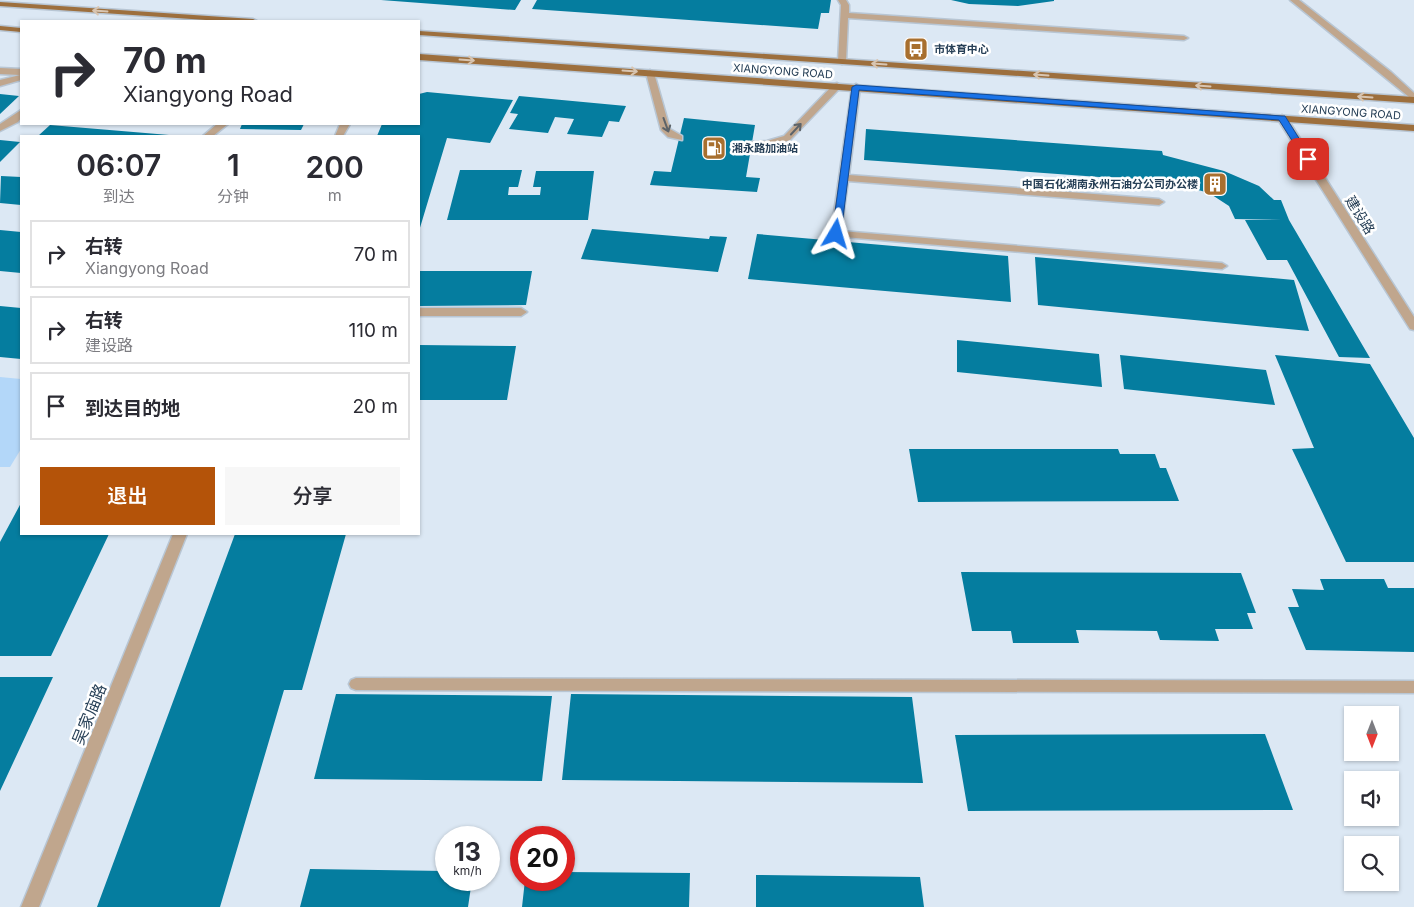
<!DOCTYPE html>
<html lang="zh">
<meta charset="utf-8">
<style>
body{margin:0;font-family:Inter,"Noto Sans SC",sans-serif;background:#f7f7f7;color:#2b2b33;height:100vh;display:flex;flex-direction:column;font-size:19px;white-space:nowrap}
*{box-sizing:border-box;margin:0}
p{font-size:16px;color:#7c7c81}
.icon{flex:none;width:28px;height:28px;fill:none;stroke:currentColor;stroke-width:2;stroke-linecap:round;stroke-linejoin:round}
.map{position:relative;flex:1;overflow:hidden}
.sheet{position:absolute;left:20px;top:135px;width:400px;height:400px;display:flex;flex-direction:column;background:#fff;border-radius:0px;box-shadow:0 1px 4px #0004}
.sheet>*{flex:none}
.top-card{position:absolute;left:20px;top:20px;width:400px;height:105px;border-radius:0px;box-shadow:0 1px 4px #0004;background:#fff;color:#2b2b33;overflow:hidden}
.needle{width:32px;rotate:180deg}
.controls{position:absolute;left:1344px;top:706px;display:grid;gap:10px}
.controls a{display:grid;place-items:center;width:55px;height:55px;border-radius:0px;background:#fff;box-shadow:0 1px 4px #0004;font-size:25px}
.speed{position:absolute;left:435px;top:826px;display:flex;gap:10px;font-size:25px;font-weight:700;text-align:center}
.speed>*{display:grid;place-content:center;width:65px;height:65px;border-radius:50%;background:#fff;box-shadow:0 1px 4px #0004;line-height:1}
.speed small{font-size:12px;font-weight:400}
.speed .limit{border:8px solid #d22;background:#fff;color:#111}
.pin{position:absolute;display:grid;place-items:center;width:42px;height:42px;color:#fff;margin:-21px;border-radius:10px;box-shadow:0 2px 8px #0006}
.me{position:absolute;width:55px;margin:-28px;rotate:7deg;stroke-linejoin:round;filter:drop-shadow(0 0 4px #0008)}
.turn{display:flex;align-items:center;gap:18px;height:105px;padding:0 20px;font-size:22px}
.turn .icon{width:65px;height:65px;stroke-width:2.5}
.turn b{display:block;font-size:35px;line-height:42px}
.eta{display:flex;justify-content:space-evenly;align-items:center;height:85px;text-align:center}
.eta b{font-size:30px;font-weight:600;line-height:35px}
.button{display:flex;gap:10px;margin-top:auto;padding:10px 20px}
.button a{flex:1;height:58px;border-radius:0px;background:#b45309;color:#fff;font-size:20px;font-weight:600;line-height:58px;text-align:center}
.button a+a{background:#f7f7f7;color:#2b2b33}
ul{padding:0;list-style:none}
li{display:flex;align-items:center;gap:15px;height:68px;margin:0 10px 8px;padding:0 10px;border:2px solid #e1e1e2;border-radius:0px}
li div{flex:1}
li b{display:block;font-size:19px}
li em{font-style:normal}
.map>svg:first-child{display:block}
.green{fill:#b3d7f9}
.building{fill:#057d9f}
.lines{fill:none;stroke-linecap:round;stroke-linejoin:round}
.service-casing{stroke:#b8c6d4;stroke-width:3}
.minor-casing{stroke:#b8c6d4;stroke-width:3}
.tertiary-casing{stroke:#b8c6d4;stroke-width:3}
.primary-casing{stroke:#b8c6d4;stroke-width:3}
.service{fill:#c0a68d;fill-rule:evenodd}
.minor{fill:#c0a68d;fill-rule:evenodd}
.tertiary{fill:#c0a68d;fill-rule:evenodd}
.primary{fill:#9d6f3d;fill-rule:evenodd}
.oneway{stroke:#d8c5b1}
.oneway2{stroke:#5c6369}
.route{fill:#1a73e8;stroke:#114b97}
.labels{text-anchor:middle;stroke-width:5;stroke-linejoin:round;paint-order:stroke}
.far-poi-label{font-size:11px;font-weight:bold;fill:#263f56;stroke:#fff;text-anchor:start}
.far-street-label{font-size:11px;fill:#263f56;stroke:#fff}
.street-label{font-size:14px;fill:#263f56;stroke:#fff}
.near-street-label{font-size:16px;fill:#263f56;stroke:#fff}
</style>
<div class="map">
<svg width="1414" height="907" viewBox="0 0 1414 907">
<rect width="100%" height="100%" fill="#dce8f4"/>
<path class="green" d="M0,377L21,379V449L10,467H0Z"/>
<path class="building" d="M381,0H521L515,10Z
M537,0H831L829,13H821L818,29L532,9Z
M951,0H1054V1L1018,6L969,4Z
M427,92L513,100L490,143L447,138L419,231V136H377L382,124H419V94Z
M0,94L19,96L0,114Z
M519,96L626,106L619,122L609,121L602,137L567,134L574,119L555,117L548,133L509,129L518,114L510,113Z
M684,118L755,125L746,177L760,178L757,192L650,185L654,171L671,172Z
M242,124H304L301,130L240,129Z
M50,125L169,135V136H38Z
M866,129L1162,151L1163,155L1224,171L1259,186L1274,200H1281L1289,220L1370,358L1339,357L1287,260H1267L1245,220H1282L1235,219L1229,206L1209,193L1169,182L864,160Z
M0,140L20,142L0,162Z
M460,170H522L518,187H509L508,195H540L541,187H533L536,171H594L588,220H447Z
M1,176L21,177V205L0,203Z
M592,229L709,239L710,236L727,237L718,272L581,259Z
M0,230L21,232V273L0,271Z
M757,234L1008,256L1011,302L748,279Z
M1035,257L1294,280L1309,331L1038,305Z
M419,271H532L526,305L419,306Z
M0,306L21,308V359L0,357Z
M957,340L1099,354L1102,387L957,372Z
M419,345L516,346L507,400H419Z
M1120,355L1266,370L1275,405L1124,389Z
M1275,355L1370,364L1414,438V562H1346L1292,449L1314,448Z
M909,449H1118L1120,454H1155L1160,468H1166L1179,501L918,502Z
M21,503V534H109L51,656H0V542Z
M235,534H346L302,690H284L220,907H97Z
M961,572L1241,573L1256,613H1247L1253,629H1215L1219,641L1160,640L1157,631L1076,630L1079,643H1013L1011,631H972Z
M1320,579H1384L1388,588H1414V652L1306,650L1288,607H1299L1292,589L1324,590Z
M0,677H53L0,791Z
M336,694L552,696L542,781L314,779Z
M571,694L912,697L923,783L562,780Z
M1265,734L1293,810L968,811L955,735Z
M310,869L446,871V880H472L468,907H300Z
M564,872L690,873L689,907H522L525,880H564Z
M756,875L920,877L924,907H756Z"/>
<g class="lines">
<g class="service-casing">
<path id="service" d="M838,0H846L849,5V13L1184,36L1188,38L1184,40L848,18L846,61L842,64L838,61L841,5Z
M1290,0H1299L1391,72L1414,93V101Z
M0,68L21,69V80L0,86V80L20,75L0,74Z
M650,70L654,73L670,129L682,136V140L668,137L661,130L646,73Z
M837,83L841,86L840,88L790,140L768,147L749,146V142L767,141L784,136L834,84Z
M856,84L860,87L849,175L1159,199L1164,202L1159,205L848,181L841,231L1222,263L1227,266L1222,269L832,236L831,234L852,87Z
M21,110V118L18,122L0,131V124Z
M217,124H228L213,136H203Z
M419,308H521L527,312L521,316H419Z
M356,678L1414,681V693L356,690L351,688L349,684L351,680Z"/>
</g>
<g class="minor-casing">
<path id="minor" d="M340,124H350L343,136H335Z
M173,534H187L39,907H21Z"/>
</g>
<g class="tertiary-casing">
<path id="tertiary" d="M1282,115L1287,118L1414,317V330L1410,329L1277,118Z"/>
</g>
<g class="primary-casing">
<path id="primary" d="M0,2L253,19L257,21H221L0,6Z
M0,26L21,28V32L0,30Z
M419,31L1414,97V103L419,35Z
M419,54L1414,125V131L419,60Z"/>
</g>
<use href="#service" class="service"/>
<use href="#minor" class="minor"/>
<use href="#tertiary" class="tertiary"/>
<use href="#primary" class="primary"/>
</g>
<defs><path id="oneway-shaft" d="M-6 0H5M1.5-3L5.5 0L1.5 3" fill="none" stroke-width="1.6" stroke-linecap="round" stroke-linejoin="round" transform="scale(1.25)"/></defs>
<g class="oneway">
<use href="#oneway-shaft" transform="translate(100 11) rotate(-176)"/>
<use href="#oneway-shaft" transform="translate(467 60) rotate(4)"/>
<use href="#oneway-shaft" transform="translate(879 64) rotate(-176)"/>
<use href="#oneway-shaft" transform="translate(630 71) rotate(4)"/>
<use href="#oneway-shaft" transform="translate(1041 75) rotate(-176)"/>
<use href="#oneway-shaft" transform="translate(1203 86) rotate(-176)"/>
<use href="#oneway-shaft" transform="translate(1365 97) rotate(-176)"/>
</g>
<g class="oneway2">
<use href="#oneway-shaft" transform="translate(666 125) rotate(70)"/>
<use href="#oneway-shaft" transform="translate(796 129) rotate(-47)"/>
</g>
<path class="route" d="M856,85L1282,116H1285L1312,159L1305,161L1279,120L859,90L841,234L836,237L832,234L852,87Z"/>
<defs>
<g id="bus-square" transform="scale(1.25)"><rect x="-9" y="-9" width="18" height="18" rx="4" fill="#a86f2e" stroke="#fff"/><path d="M-5-6H5V4H4V6H2V4H-2V6H-4V4H-5ZM-3.5-4V0h7V-4ZM-3.5 1.2v1.5H-2V1.2ZM2 1.2v1.5H3.5V1.2Z" fill="#fff"/></g>
<g id="fuel-square" transform="scale(1.25)"><rect x="-9" y="-9" width="18" height="18" rx="4" fill="#a86f2e" stroke="#fff"/><path d="M-5.5-6h7V0h2V4h1.3V-2.5L3-4.5l.8-.8L6-3V5H2.5V1h-1V6h-7ZM-4.2-4.7v3.2H.2V-4.7Z" fill="#fff"/></g>
<g id="building-square" transform="scale(1.25)"><rect x="-9" y="-9" width="18" height="18" rx="4" fill="#a86f2e" stroke="#fff"/><path d="M-4-6H4V6H1V3H-1V6H-4ZM-2.5-4.3h1.7v1.8h-1.7ZM.8-4.3h1.7v1.8H.8ZM-2.5-1h1.7V.8h-1.7ZM.8-1h1.7V.8H.8Z" fill="#fff"/></g>
</defs>
<g fill-rule="evenodd">
<use href="#bus-square" x="916" y="49"/>
<use href="#fuel-square" x="714" y="148"/>
<use href="#building-square" x="1215" y="184"/>
</g>
<g class="labels">
<g class="far-poi-label">
<text x="934" y="53">市体育中心</text>
<text x="732" y="152">湘永路加油站</text>
<text x="1198" y="188" text-anchor="end">中国石化湖南永州石油分公司办公楼</text>
</g>
<g class="far-street-label">
<text transform="translate(783 71) rotate(4)" y="4">XIANGYONG ROAD</text>
<text transform="translate(1351 112) rotate(4)" y="4">XIANGYONG ROAD</text>
</g>
<g class="street-label">
<text transform="translate(1360 215) rotate(58)" y="5">建设路</text>
</g>
<g class="near-street-label">
<text transform="translate(89 714) rotate(-68)" y="6">吴家庙路</text>
</g>
</g>
</svg>
<div class="controls">
<a><svg class="needle" viewBox="-14 -14 28 28"><path d="M0-13l5 13h-10z" fill="#e53935"/><path d="M0 13l5-13h-10z" fill="#7c7c81"/></svg></a>
<a><svg class="icon" aria-label="sound" viewBox="0 0 24 24"><path d="M4 9h4l5-4v14l-5-4H4zM17 9q2 3 0 6"/></svg></a>
<a><svg class="icon" aria-label="search" viewBox="0 0 24 24"><circle cx="10" cy="10" r="6"/><path d="M15 15l6 6"/></svg></a>
</div>
<div class="speed"><div>13<small>km/h</small></div><div class="limit">20</div></div>
<div class="pin" style="left:1308px;top:159px;background:#d93025"><svg class="icon" aria-label="arrive" viewBox="0 0 24 24"><path d="M6 21V4h12l-3 4 3 4H6"/></svg></div>
<svg class="me" style="left:836px;top:234px" viewBox="-20 -20 40 40"><path d="M0-17L14 15 0 8-14 15z" fill="#1a73e8" stroke="#fff" stroke-width="4"/></svg>
<div class="top-card">
<div class="turn"><svg class="icon" aria-label="right" viewBox="0 0 24 24"><path d="M7 20v-9h11M14 6l5 5-5 5"/></svg><div><b>70 m</b>Xiangyong Road</div></div>
</div>
<section class="sheet">
<div class="eta">
<div><b>06:07</b><p>到达</p></div>
<div><b>1</b><p>分钟</p></div>
<div><b>200</b><p>m</p></div>
</div>
<ul>
<li><svg class="icon" aria-label="right" viewBox="0 0 24 24"><path d="M7 20v-9h11M14 6l5 5-5 5"/></svg><div><b>右转</b><p>Xiangyong Road</p></div><em>70 m</em></li>
<li><svg class="icon" aria-label="right" viewBox="0 0 24 24"><path d="M7 20v-9h11M14 6l5 5-5 5"/></svg><div><b>右转</b><p>建设路</p></div><em>110 m</em></li>
<li><svg class="icon" aria-label="arrive" viewBox="0 0 24 24"><path d="M6 21V4h12l-3 4 3 4H6"/></svg><div><b>到达目的地</b></div><em>20 m</em></li>
</ul>
<div class="button"><a>退出</a><a>分享</a></div>
</section>
</div>
